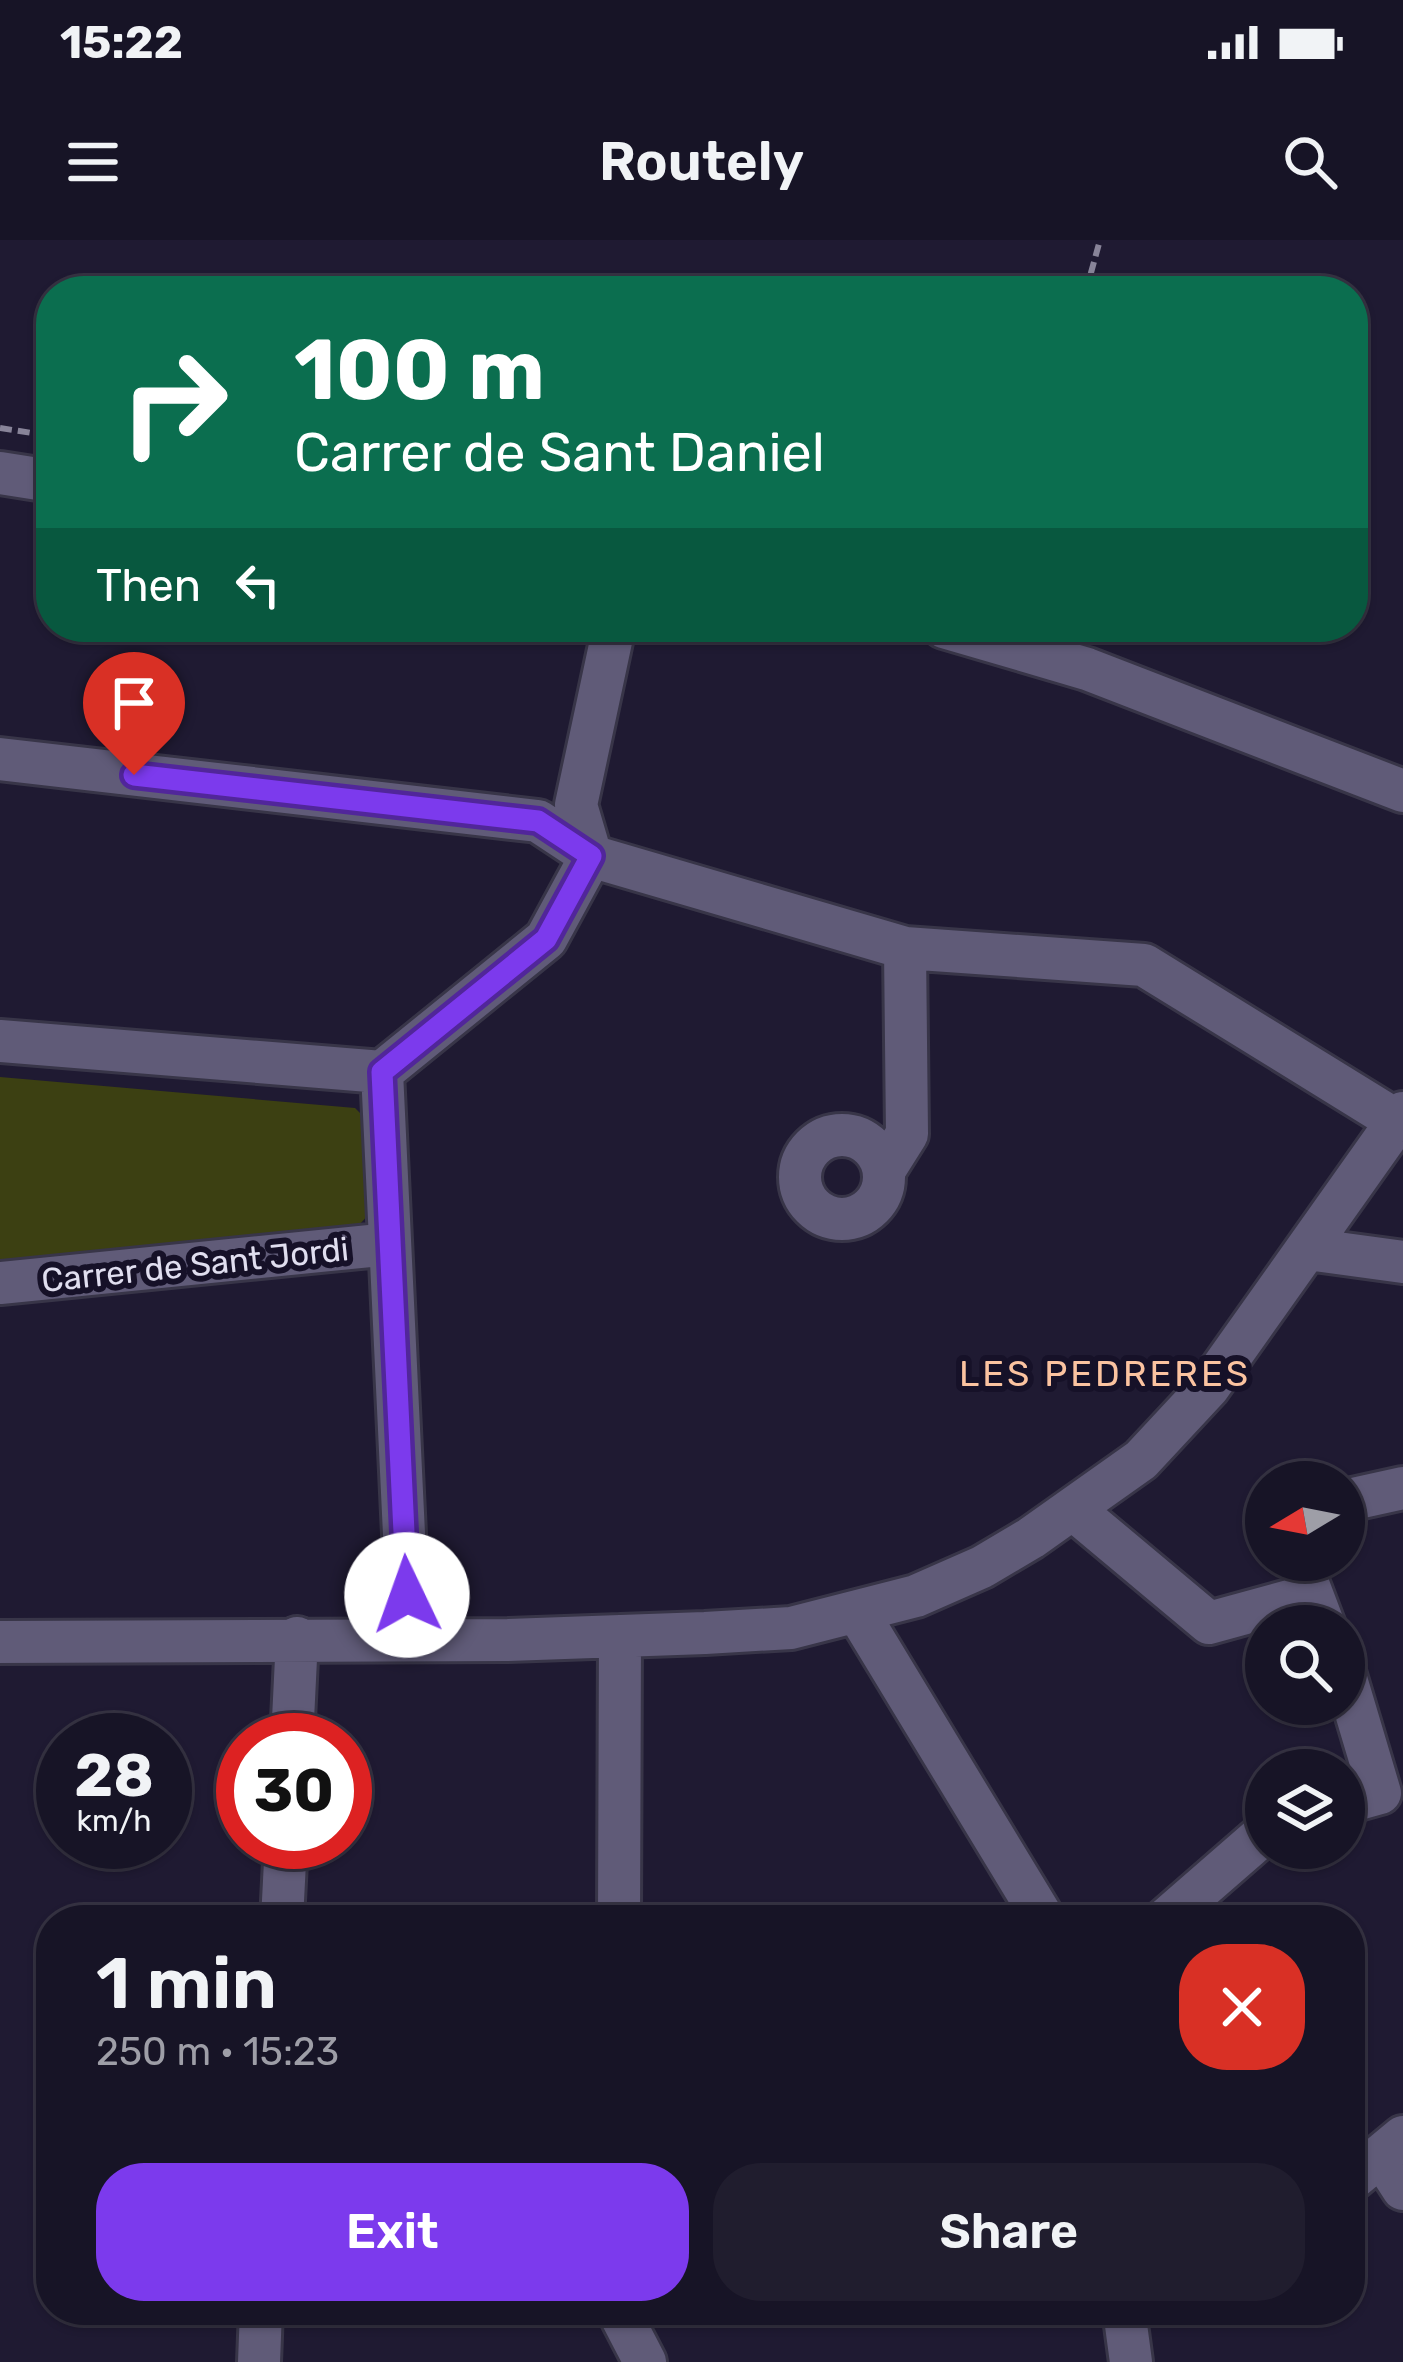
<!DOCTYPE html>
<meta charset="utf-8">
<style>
body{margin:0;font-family:Rubik,sans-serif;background:#201d2e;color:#f1f3f6;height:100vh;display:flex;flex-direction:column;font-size:45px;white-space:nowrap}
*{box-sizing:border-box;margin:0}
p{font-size:39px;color:#9e9ea7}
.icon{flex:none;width:66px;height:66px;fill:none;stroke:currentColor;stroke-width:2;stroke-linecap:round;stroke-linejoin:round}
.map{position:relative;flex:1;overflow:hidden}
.sheet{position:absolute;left:36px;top:1665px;width:1329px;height:420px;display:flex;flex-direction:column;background:#171426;border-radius:48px;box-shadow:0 3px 9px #0004,0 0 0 3px #363343}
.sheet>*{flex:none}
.top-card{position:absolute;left:36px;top:36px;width:1332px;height:366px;border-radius:48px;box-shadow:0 3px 9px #0004,0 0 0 3px #363343;background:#0b6e4f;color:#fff;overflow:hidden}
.needle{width:78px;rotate:260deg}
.tools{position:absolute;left:1245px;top:1221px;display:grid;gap:24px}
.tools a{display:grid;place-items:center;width:120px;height:120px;border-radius:50%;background:#171426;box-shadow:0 3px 9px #0004,0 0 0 3px #363343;font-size:60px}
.speed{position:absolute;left:36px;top:1473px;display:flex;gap:24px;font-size:60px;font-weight:700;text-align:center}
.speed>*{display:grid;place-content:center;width:156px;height:156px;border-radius:50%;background:#171426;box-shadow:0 3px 9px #0004,0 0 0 3px #363343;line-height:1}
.speed small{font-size:30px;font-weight:400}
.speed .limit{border:18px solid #d22;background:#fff;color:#111}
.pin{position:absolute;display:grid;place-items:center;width:102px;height:102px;color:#fff;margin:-123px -51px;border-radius:50% 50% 50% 0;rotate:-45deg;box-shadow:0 0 12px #0007}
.pin .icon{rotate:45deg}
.me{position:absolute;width:132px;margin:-66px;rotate:357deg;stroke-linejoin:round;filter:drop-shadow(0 0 9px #0008)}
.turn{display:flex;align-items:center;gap:42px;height:252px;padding:0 60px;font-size:54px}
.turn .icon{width:156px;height:156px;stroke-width:2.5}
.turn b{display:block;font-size:84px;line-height:102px}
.then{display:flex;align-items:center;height:114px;padding:0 60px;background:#0003;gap:24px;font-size:45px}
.round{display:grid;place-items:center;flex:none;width:126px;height:126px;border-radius:48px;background:#201d2e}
.head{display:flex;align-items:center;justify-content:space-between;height:204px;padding:0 60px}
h1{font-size:72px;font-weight:600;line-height:90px}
.action{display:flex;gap:24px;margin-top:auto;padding:24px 60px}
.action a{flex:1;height:138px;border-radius:48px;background:#7c3aed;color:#fff;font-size:48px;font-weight:600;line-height:138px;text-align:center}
.action a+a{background:#201d2e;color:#f1f3f6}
.status{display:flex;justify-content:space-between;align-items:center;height:84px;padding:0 60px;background:#171426;direction:ltr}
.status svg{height:33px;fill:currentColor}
header{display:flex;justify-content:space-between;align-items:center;height:156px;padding:0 60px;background:#171426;font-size:54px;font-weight:600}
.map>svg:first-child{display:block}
.green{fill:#3c4012}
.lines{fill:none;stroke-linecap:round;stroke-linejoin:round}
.street-casing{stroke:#383548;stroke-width:48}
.path{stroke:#888499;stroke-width:6;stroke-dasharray:12 6;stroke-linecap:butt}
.street{stroke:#605b78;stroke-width:42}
.route-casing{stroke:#51269a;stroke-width:30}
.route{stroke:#7c3aed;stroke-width:21}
.labels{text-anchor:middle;stroke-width:12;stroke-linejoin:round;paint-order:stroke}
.street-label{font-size:33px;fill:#e0deef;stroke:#161128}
.neighbourhood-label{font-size:36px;letter-spacing:3px;fill:#fbc3a0;stroke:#161128}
</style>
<div class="status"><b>15:22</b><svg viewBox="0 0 49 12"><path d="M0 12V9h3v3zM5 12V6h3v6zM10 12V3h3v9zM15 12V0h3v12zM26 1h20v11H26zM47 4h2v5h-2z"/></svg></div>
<header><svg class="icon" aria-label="menu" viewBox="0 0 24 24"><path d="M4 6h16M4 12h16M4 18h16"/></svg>Routely<svg class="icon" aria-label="search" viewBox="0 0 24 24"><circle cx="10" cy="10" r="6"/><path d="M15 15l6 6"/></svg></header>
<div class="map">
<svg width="1403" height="2122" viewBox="0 0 1403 2122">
<rect width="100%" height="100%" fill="#1f1a32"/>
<path class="green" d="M0,837L355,868L371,884V972L359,985L0,1027Z"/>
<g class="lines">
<g class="street-casing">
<path id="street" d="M0,233L51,241
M944,387L1087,429L1403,551
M0,519L538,581L591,616L905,708L1144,725L1397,881
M0,801L382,832
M800 937a42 42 0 1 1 84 0a42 42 0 1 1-84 0Z
M885,929L907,894L905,708
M1308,1009L1403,1022
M0,1043L390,1004
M1344,1261L1403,1248
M1074,1270L1209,1383L1311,1355
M1299,1320L1324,1386
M858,1373L1044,1680
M409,1399L382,832L546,699L591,616L576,565L614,387
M0,1402L508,1400L705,1393L791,1388L916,1356L982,1327L1031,1298L1141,1220L1208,1148L1403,873
M1344,1432L1380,1553L1344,1563
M292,1500L297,1398
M282,1680L286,1602
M619,1680L620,1396
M1165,1680L1266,1592
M1383,1918L1403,1949
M1350,1941L1403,1897
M618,2070L645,2122
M1124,2070L1131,2122
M259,2122L261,2070"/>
</g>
<path class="path" d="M1086,51L1100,0
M0,188L51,196"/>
<use href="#street" class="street"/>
</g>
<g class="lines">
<g class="route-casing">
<path id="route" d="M134,535L538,581L591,616L546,699L382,832L407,1355"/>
</g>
<use href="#route" class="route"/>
</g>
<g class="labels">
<g class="street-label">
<text transform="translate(195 1024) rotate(-6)" y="12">Carrer de Sant Jordi</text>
</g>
<g class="neighbourhood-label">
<text x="1105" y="1146">LES PEDRERES</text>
</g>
</g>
</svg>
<div class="tools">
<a><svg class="needle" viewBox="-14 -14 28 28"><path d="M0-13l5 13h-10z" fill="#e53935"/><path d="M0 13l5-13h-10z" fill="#9e9ea7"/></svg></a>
<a><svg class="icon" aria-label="search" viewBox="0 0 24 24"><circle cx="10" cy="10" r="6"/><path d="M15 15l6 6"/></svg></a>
<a><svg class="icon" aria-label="layers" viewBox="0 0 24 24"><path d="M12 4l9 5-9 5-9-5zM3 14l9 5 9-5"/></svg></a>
</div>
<div class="speed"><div>28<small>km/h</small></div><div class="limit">30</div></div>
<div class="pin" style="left:134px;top:535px;background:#d93025"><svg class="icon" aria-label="arrive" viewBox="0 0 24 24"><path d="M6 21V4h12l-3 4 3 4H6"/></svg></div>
<svg class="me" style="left:407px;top:1355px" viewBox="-20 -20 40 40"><circle r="19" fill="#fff"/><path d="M0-13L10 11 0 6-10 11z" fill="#7c3aed"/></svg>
<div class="top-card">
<div class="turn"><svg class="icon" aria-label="right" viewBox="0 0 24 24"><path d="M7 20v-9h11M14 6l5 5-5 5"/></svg><div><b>100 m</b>Carrer de Sant Daniel</div></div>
<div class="then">Then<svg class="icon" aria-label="left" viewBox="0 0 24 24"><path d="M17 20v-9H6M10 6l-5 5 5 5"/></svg></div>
</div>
<section class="sheet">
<div class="head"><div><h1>1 min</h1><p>250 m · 15:23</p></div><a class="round" style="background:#d93025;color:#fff"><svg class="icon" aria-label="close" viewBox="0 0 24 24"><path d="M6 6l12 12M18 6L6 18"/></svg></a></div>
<div class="action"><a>Exit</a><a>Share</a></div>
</section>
</div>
